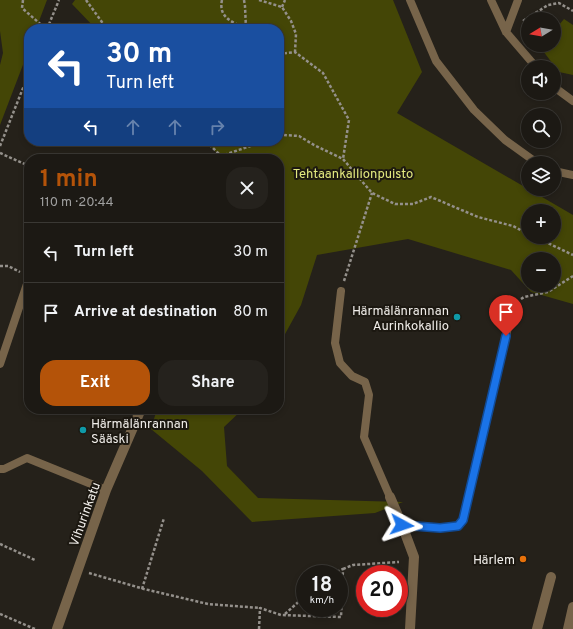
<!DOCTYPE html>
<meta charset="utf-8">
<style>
body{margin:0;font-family:Overpass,sans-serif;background:#25221d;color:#f1f3f6;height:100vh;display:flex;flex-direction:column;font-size:15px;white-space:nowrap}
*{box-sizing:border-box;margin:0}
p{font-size:13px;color:#a0a0a0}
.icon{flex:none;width:22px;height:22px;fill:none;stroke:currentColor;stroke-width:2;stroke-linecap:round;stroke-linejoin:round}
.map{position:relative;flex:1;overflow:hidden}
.drawer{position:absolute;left:24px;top:154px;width:260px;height:260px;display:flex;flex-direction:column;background:#1c1914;border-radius:16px;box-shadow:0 2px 6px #0003,0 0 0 1px #3a3834}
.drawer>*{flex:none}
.top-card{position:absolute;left:24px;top:24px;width:260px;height:122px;border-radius:16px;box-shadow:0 2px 6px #0003,0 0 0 1px #3a3834;background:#1a4fa0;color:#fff;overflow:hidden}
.needle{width:26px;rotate:259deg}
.controls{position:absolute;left:521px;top:12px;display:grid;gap:8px}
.controls a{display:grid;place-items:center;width:40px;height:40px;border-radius:50%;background:#1c1914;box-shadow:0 2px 6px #0003,0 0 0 1px #3a3834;font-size:20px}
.speed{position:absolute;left:296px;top:565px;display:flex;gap:8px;font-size:20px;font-weight:700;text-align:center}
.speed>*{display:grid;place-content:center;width:52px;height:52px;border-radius:50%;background:#1c1914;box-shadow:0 2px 6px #0003,0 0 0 1px #3a3834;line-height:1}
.speed small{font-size:10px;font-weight:400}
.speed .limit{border:6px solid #d22;background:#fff;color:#111}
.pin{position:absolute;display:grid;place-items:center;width:34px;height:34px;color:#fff;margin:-41px -17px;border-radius:50% 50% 50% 0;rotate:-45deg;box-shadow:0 0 4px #0007}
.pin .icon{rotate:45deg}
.me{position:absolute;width:44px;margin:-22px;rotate:95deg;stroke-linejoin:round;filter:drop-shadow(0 0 3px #0008)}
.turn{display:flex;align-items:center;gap:14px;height:84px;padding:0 16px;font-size:18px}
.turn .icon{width:52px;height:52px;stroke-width:2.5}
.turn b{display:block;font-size:28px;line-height:34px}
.lanes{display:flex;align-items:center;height:38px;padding:0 16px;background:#0003;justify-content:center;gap:20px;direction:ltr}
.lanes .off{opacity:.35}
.round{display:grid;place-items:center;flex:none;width:42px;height:42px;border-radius:16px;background:#25221d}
.overview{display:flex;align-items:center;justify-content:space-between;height:68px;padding:0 16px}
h1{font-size:24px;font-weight:700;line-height:30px;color:#b45309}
.action{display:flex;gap:8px;margin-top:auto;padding:8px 16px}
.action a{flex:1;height:46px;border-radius:16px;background:#b45309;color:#fff;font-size:16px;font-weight:700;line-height:46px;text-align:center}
.action a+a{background:#25221d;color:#f1f3f6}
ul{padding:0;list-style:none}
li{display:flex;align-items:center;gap:12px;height:60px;padding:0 16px;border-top:1px solid #3a3834}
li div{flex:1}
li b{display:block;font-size:15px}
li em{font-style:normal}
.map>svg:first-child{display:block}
.green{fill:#444606;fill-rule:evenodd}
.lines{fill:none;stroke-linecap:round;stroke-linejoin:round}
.path{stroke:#94908b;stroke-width:2.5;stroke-dasharray:3 2;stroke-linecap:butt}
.service{stroke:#77644a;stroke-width:8}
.pedestrian{stroke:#77644a;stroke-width:10}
.minor{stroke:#77644a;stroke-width:10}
.route-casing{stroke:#114b97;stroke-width:10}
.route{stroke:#1a73e8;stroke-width:7}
.culture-dot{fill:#0f9aa8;stroke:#1c1811;stroke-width:1.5}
.food-dot{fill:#e8710a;stroke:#1c1811;stroke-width:1.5}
.labels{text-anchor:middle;stroke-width:4;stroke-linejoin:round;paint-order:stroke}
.park-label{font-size:13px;fill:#e3e97f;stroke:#1c1811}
.poi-label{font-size:13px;fill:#f1eeea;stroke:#1c1811;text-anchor:end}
.street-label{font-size:13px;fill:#f1eeea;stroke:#1c1811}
</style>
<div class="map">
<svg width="573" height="629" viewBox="0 0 573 629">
<rect width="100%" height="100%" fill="#25211a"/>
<path class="green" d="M0,0H47L36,29H29V49L0,125V65L3,53L0,31Z
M75,0H393L422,72L397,113L573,215V304L531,292L511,270L408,239L317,255L301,305L279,345V159H223L205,141H279V29H96L72,4ZM528,211H554V237H528ZM528,259H554V285H528Z
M564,19L573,25V75L559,72L540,47L541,45H554V31Z
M157,409H243L224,427L227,466L258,498L403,502L375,513L252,522L202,471L151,429Z"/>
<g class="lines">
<path class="path" d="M23,0L22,8L46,29
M86,0L107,29
M222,0C218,18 233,22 246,29
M244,0L245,6L246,29
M259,0L282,7L291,21L296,34L295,52
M282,7L285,0
M523,21L548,5L559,3L573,11
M47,29L59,0
M279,54L295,52L323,73L349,120L343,159
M279,136L283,135L299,136L314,145L343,159L372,193L395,204H413L431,197L478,217L513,226L528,234
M206,141L221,156L265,141
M0,146L29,73
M0,153L29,166
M535,237L573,255
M0,266H8L20,272
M344,281L372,193
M521,299L524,297L548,292L573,276
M0,544L35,560
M343,569L353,565L399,562
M89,573L144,589L208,604L260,608
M142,589L164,518
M0,614L35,629
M285,614L305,596
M259,629L260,608L281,615L341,617L343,569L332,574"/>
<path class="service" d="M410,0L436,61L474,110L505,140L537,163
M491,0L506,32L536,67
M506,32L518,0
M554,87L573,101
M554,171L573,175
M341,291L335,343L340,363L352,376L365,382L369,395L364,437L390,497
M0,364L29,278
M0,469H4L27,458L106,490
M402,525L440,528L458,526L463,520L513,306"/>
<path class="pedestrian" d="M537,629L551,577"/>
<path class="minor" d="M390,497L402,525L414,557L410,629
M57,629L106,490L141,409
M568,629L573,607"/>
</g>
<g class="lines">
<g class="route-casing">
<path id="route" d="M402,525L440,528L458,526L463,520L506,336"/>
</g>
<use href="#route" class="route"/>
</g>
<g class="culture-dot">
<circle cx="457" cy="317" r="4"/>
<circle cx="83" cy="430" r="4"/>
</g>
<circle class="food-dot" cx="523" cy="559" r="4"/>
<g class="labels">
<g class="park-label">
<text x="353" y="178">Tehtaankallionpuisto</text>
</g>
<g class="poi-label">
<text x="449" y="315">Härmälänrannan<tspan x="449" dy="15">Aurinkokallio</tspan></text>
<text x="91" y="428" text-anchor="start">Härmälänrannan<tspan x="91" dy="15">Sääski</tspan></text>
<text x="515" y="564">Härlem</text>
</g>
<g class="street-label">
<text transform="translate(84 514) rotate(-70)" y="5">Vihurinkatu</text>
</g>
</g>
</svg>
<div class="controls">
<a><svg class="needle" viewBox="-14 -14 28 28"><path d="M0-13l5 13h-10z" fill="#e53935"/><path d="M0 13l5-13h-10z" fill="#a0a0a0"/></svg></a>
<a><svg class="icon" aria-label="sound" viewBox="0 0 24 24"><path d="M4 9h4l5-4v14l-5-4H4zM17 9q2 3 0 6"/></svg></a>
<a><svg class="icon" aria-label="search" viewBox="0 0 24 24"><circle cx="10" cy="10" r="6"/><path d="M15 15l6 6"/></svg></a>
<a><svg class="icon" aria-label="layers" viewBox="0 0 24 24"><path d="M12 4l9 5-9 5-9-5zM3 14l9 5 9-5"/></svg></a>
<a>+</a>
<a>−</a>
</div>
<div class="speed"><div>18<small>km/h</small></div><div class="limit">20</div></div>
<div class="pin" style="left:506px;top:336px;background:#d93025"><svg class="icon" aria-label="arrive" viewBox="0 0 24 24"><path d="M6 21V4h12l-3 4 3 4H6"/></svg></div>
<svg class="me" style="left:402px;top:525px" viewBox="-20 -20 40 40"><path d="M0-17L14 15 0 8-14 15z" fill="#1a73e8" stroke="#fff" stroke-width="4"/></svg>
<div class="top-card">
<div class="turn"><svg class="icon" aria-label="left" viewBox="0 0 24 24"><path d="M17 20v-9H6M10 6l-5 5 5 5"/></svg><div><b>30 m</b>Turn left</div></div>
<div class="lanes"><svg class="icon" aria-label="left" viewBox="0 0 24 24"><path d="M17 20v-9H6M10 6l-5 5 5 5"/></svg><svg class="icon off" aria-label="ahead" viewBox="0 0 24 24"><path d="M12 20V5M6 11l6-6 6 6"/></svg><svg class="icon off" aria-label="ahead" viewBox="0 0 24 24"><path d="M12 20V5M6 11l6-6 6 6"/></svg><svg class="icon off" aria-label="right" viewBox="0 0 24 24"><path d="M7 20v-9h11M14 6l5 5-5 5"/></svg></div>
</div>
<section class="drawer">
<div class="overview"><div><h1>1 min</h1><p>110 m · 20:44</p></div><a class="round"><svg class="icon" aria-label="close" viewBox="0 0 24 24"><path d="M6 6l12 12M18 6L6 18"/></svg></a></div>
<ul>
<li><svg class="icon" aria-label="left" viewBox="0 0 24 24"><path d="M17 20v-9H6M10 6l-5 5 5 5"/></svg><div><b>Turn left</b></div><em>30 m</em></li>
<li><svg class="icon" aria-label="arrive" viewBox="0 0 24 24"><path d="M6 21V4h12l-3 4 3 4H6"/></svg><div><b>Arrive at destination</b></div><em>80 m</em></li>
</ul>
<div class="action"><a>Exit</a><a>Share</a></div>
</section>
</div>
